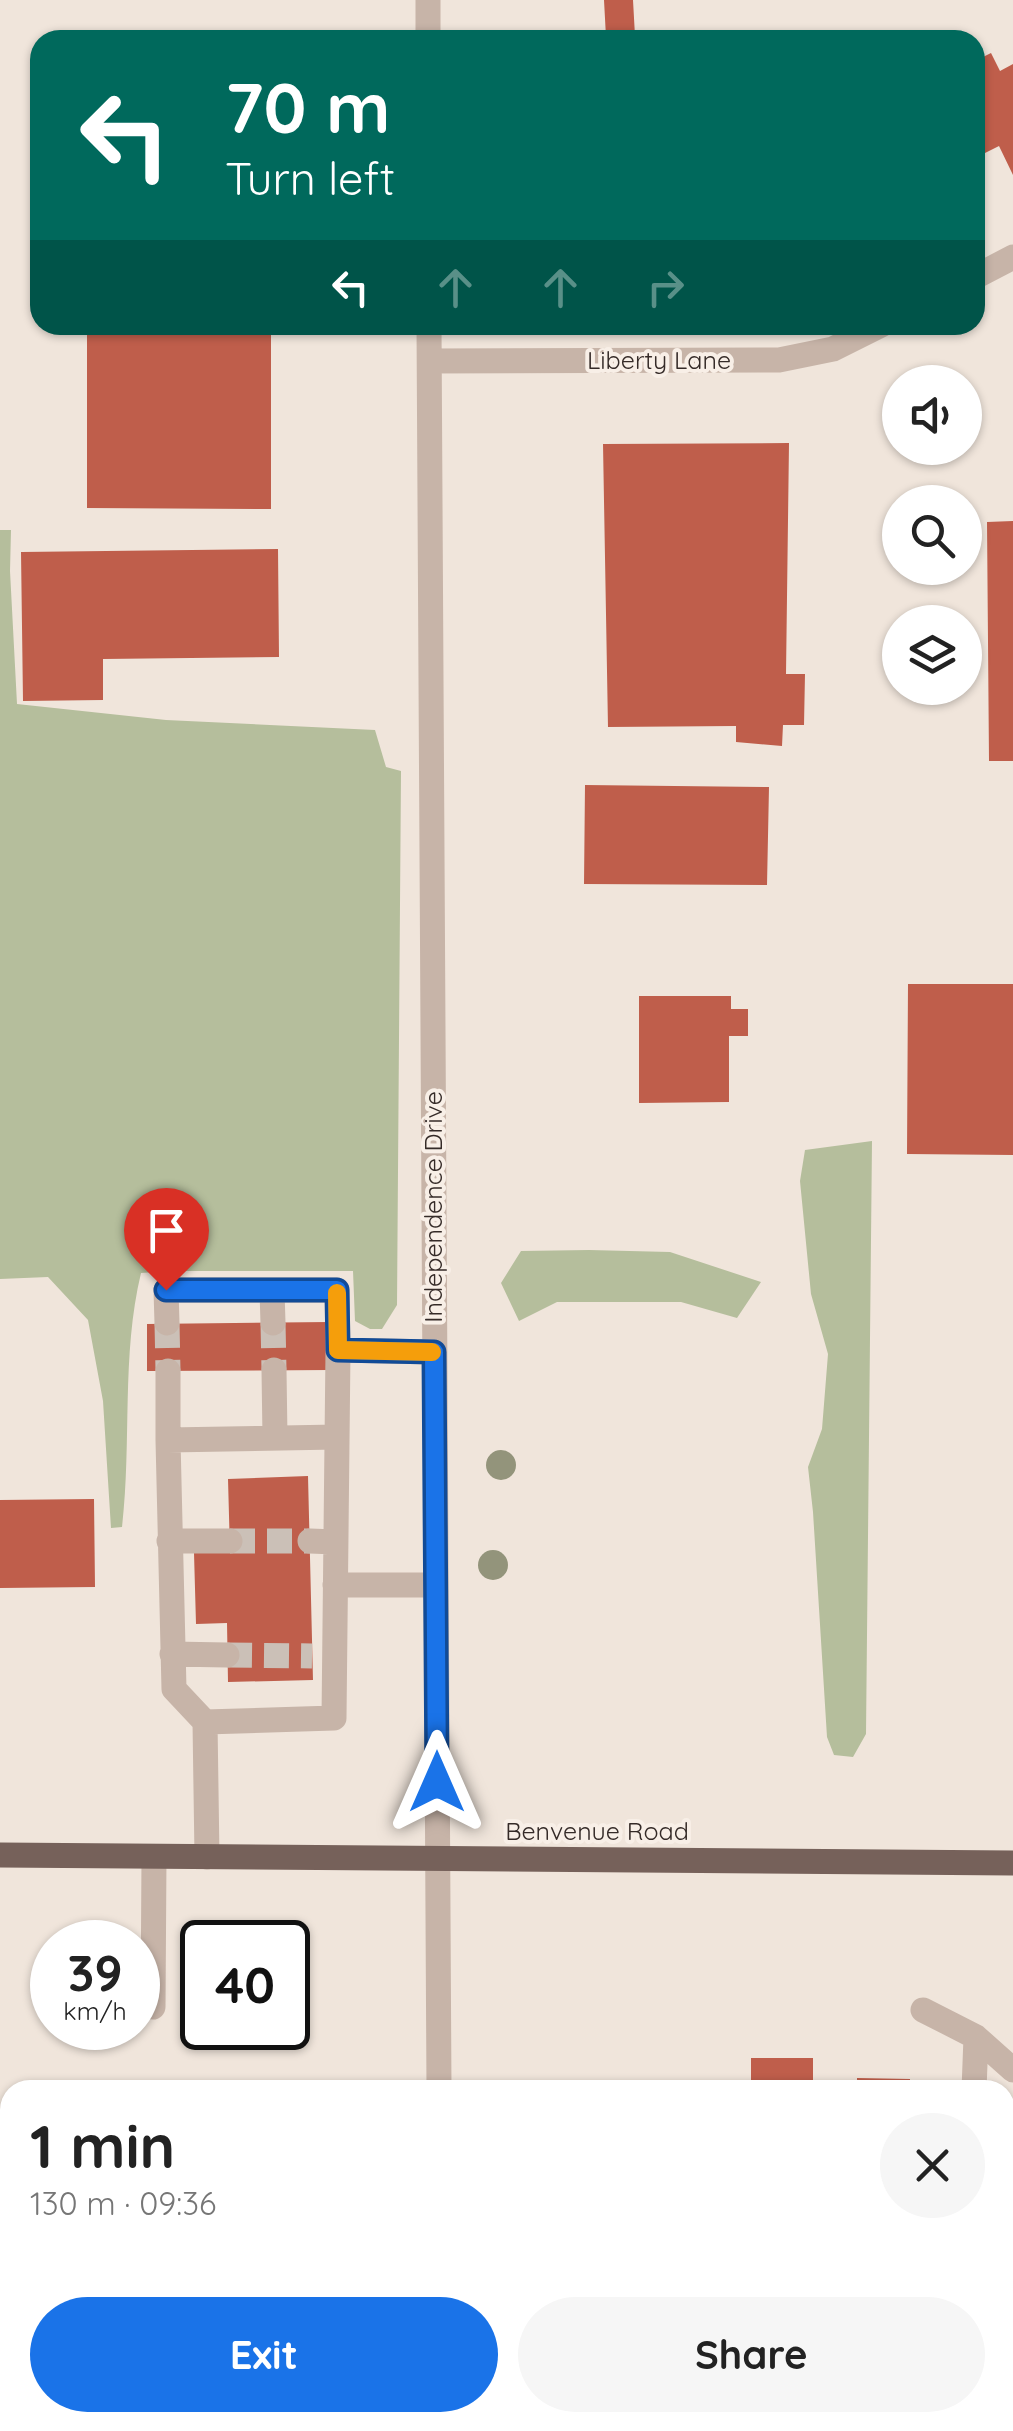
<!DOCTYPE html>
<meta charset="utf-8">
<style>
body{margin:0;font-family:Quicksand,sans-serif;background:#f6f6f6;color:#222;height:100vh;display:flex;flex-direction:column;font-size:38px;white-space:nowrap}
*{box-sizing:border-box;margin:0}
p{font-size:32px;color:#767676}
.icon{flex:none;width:55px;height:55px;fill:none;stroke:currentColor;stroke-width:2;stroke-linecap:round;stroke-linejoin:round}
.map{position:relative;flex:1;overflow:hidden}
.side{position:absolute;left:0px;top:2080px;width:1015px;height:352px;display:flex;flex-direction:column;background:#fff;border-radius:30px 30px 0 0;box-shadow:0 2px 8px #0004}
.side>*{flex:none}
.guide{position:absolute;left:30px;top:30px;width:955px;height:305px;border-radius:30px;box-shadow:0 2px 8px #0004;background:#00695c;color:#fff;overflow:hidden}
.buttons{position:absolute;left:882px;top:365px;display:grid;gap:20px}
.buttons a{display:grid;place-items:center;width:100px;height:100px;border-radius:50%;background:#fff;box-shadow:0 2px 8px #0004;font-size:50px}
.speed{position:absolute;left:30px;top:1920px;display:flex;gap:20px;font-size:50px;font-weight:700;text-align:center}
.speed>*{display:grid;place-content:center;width:130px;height:130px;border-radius:50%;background:#fff;box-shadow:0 2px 8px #0004;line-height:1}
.speed small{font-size:25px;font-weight:400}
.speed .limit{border:5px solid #111;border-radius:15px;background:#fff;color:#111}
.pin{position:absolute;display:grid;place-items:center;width:85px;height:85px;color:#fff;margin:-102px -42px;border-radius:50% 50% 50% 0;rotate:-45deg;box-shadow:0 0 10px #0007}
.pin .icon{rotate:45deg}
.me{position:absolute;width:110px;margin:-55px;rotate:0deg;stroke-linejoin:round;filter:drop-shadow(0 0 8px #0008)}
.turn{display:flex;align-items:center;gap:35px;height:210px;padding:0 30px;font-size:45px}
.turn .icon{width:130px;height:130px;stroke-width:2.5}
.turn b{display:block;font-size:70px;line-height:85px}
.lanes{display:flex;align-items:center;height:95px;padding:0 30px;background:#0003;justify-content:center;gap:50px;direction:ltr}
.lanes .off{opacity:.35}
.round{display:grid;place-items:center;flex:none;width:105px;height:105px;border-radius:52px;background:#f6f6f6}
.overview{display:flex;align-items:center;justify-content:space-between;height:170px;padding:0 30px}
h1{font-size:60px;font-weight:700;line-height:75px}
.primary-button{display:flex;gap:20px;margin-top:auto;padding:20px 30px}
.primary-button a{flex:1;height:115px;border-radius:60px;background:#1a73e8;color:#fff;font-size:40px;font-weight:700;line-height:115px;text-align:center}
.primary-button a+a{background:#f6f6f6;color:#222}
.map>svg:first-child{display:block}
.green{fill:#b5be9c}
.building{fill:#bf5e4b}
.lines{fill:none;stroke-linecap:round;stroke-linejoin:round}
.minor-tunnel{stroke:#cbc0b7;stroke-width:25;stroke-dasharray:25 12;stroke-linecap:butt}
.minor{stroke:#c7b4a8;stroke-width:25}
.major{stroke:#76615a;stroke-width:25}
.tree{fill:#93947b}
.route-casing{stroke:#114b97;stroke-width:25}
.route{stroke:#1a73e8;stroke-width:18}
.slow{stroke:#f59e0b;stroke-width:18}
.labels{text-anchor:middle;stroke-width:8;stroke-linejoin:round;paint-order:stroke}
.street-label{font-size:25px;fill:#352b28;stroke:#f8efe7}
</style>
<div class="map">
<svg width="1013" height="2431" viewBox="0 0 1013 2431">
<rect width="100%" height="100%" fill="#f0e5db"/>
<path class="green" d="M0,530H11L10,571L17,704L166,720L375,730L386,767L401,771L397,1305L382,1329H370L355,1321L353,1271H170L141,1273C121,1356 132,1442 122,1527L111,1528L103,1401L88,1320L48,1277L0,1279Z
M872,1141L866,1734L853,1757L834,1755L827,1737L813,1512L808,1467L822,1429L828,1354L811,1294L800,1181L805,1150Z
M589,1250L670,1252L761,1282L737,1318L681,1302H557L519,1321L501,1283L521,1251Z"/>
<path class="building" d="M604,0H633L635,36L606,37Z
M991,53L1000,71L1013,64V175L999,146L975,158V61Z
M87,325H271V509L87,508Z
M789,443L786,674H805L804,725H783L782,746L736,742V726L608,727L603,444Z
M1013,521V761H989L987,522Z
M278,549L279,657L103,659V700L23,701L21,552Z
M585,785L769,787L767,885L584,884Z
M908,984H1013V1155L907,1154Z
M639,996H731V1009H748V1036H729V1102L639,1103Z
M330,1322V1370L147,1371V1324Z
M308,1476L313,1680L228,1682L227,1623L196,1624L194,1553L230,1552L228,1479Z
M94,1499L95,1587L0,1588V1500Z
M751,2058H813V2090H751Z
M857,2078L910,2079V2090H857Z"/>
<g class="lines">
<path class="minor-tunnel" d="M167,1323L168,1371
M273,1323L274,1370
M230,1541H310
M227,1655L312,1656"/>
<path class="minor" d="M428,0V40
M975,277L1013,257
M429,325L439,2090
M430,361L779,360L833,349L881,325
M272,1291L273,1323
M167,1323L166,1290H337L338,1350
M274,1370L275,1438
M168,1371V1440
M169,1541H230
M310,1541L335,1542
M335,1585H435
M172,1654L227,1655
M205,1722L174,1689L168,1440L337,1437
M207,1857L205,1722L334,1718L338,1350L434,1352
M153,2007L154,1857
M923,2010L976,2037L1013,2070
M974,2090L976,2037
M441,2422V2431
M1004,2431L1013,2411"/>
<path class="major" d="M0,1855L1013,1863"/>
</g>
<g class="tree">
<circle cx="501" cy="1465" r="15"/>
<circle cx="493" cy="1565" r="15"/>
</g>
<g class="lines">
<g class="route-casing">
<path id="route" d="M166,1290H337L338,1350L434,1352L437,1782"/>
</g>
<use href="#route" class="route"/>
<path class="slow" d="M337,1293L338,1350L432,1352"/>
</g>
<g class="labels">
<g class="street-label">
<text x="659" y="369">Liberty Lane</text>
<text transform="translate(433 1207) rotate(-90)" y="9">Independence Drive</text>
<text x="597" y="1840">Benvenue Road</text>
</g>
</g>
</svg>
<div class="buttons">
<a><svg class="icon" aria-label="sound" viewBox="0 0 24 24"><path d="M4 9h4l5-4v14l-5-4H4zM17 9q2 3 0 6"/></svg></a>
<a><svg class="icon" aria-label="search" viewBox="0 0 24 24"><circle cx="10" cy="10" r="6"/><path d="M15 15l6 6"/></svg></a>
<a><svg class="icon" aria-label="layers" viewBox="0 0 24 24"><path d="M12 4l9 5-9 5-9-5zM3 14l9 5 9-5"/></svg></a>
</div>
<div class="speed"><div>39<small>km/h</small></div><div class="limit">40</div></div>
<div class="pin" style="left:166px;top:1290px;background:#d93025"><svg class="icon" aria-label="arrive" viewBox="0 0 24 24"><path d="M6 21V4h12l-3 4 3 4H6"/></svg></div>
<svg class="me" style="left:437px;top:1782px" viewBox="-20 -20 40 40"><path d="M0-17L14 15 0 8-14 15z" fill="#1a73e8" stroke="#fff" stroke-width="4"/></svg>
<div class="guide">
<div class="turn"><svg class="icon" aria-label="left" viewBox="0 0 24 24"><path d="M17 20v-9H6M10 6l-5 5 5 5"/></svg><div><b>70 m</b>Turn left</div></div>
<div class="lanes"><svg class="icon" aria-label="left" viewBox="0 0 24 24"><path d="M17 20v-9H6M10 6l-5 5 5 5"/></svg><svg class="icon off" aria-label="ahead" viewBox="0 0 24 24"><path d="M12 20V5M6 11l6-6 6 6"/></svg><svg class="icon off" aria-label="ahead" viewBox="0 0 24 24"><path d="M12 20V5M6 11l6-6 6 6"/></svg><svg class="icon off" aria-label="right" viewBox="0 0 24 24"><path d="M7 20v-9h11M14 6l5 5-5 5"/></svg></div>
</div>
<section class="side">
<div class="overview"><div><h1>1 min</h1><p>130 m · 09:36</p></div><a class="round"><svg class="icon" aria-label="close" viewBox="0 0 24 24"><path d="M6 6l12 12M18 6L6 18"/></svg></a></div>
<div class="primary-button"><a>Exit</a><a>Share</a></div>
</section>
</div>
